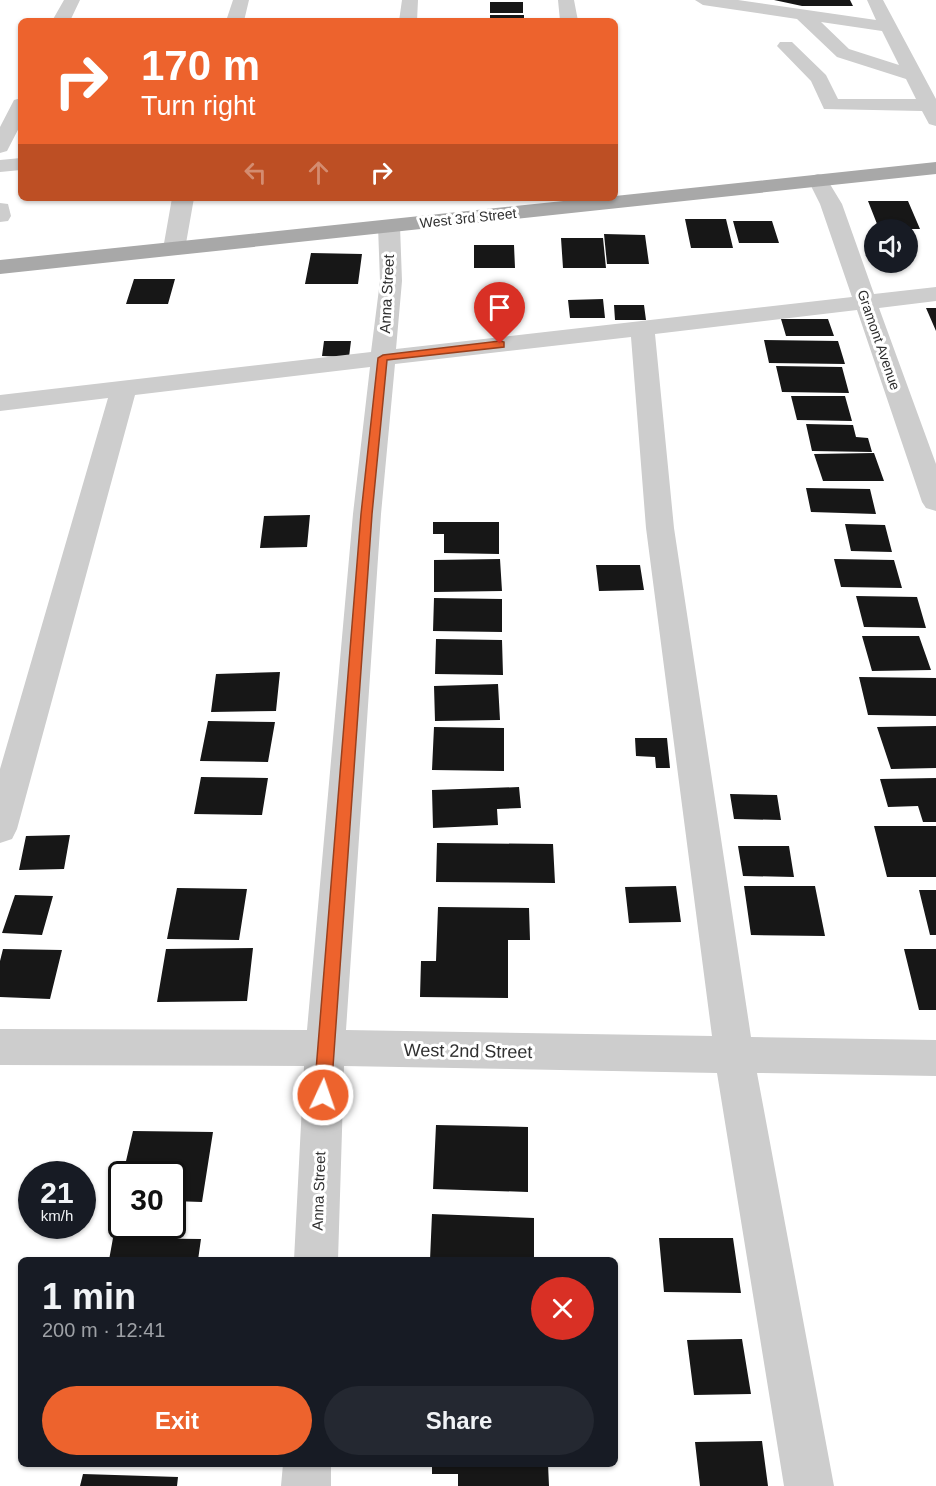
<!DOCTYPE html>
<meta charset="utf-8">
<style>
body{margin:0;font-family:Helvetica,sans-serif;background:#242831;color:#f1f3f6;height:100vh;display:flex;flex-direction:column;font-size:22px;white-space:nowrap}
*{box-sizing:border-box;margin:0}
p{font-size:20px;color:#9ea1a6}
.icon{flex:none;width:33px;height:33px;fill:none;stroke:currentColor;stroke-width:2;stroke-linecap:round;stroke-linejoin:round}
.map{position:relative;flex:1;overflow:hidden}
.drawer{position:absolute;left:18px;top:1257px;width:600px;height:210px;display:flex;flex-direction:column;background:#171b24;border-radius:9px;box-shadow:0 2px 4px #0004}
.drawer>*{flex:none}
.guide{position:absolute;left:18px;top:18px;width:600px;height:183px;border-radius:9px;box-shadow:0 2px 4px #0004;background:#ed632d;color:#fff;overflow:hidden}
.buttons{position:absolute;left:864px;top:219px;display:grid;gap:12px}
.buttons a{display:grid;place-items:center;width:54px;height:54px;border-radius:50%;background:#171b24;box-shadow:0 2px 4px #0004;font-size:30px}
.speed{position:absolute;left:18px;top:1161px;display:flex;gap:12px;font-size:30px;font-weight:700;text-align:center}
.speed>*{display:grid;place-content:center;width:78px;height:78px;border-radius:50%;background:#171b24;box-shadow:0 2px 4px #0004;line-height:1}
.speed small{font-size:15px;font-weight:400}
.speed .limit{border:3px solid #111;border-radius:9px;background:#fff;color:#111}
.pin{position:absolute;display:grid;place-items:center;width:51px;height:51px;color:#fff;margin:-62px -26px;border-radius:50% 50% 50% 0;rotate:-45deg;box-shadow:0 0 6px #0007}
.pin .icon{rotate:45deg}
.me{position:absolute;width:66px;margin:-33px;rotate:3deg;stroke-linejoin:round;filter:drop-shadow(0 0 4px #0008)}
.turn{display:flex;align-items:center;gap:21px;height:126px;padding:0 24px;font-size:27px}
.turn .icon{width:78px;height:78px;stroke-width:2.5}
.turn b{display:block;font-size:42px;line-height:51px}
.lanes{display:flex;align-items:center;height:57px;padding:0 24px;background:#0003;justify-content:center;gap:30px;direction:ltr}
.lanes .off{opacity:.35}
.round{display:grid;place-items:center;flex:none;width:63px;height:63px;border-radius:32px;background:#242831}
.head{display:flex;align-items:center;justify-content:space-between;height:102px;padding:0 24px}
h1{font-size:36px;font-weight:800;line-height:45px}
.primary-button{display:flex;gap:12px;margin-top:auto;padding:12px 24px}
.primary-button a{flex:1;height:69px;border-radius:36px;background:#ed632d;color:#fff;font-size:24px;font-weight:800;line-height:69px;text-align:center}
.primary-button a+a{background:#242831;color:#f1f3f6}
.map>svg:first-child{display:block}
.building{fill:#171717}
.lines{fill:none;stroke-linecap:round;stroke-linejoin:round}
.minor{fill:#cdcdcd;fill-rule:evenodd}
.major{fill:#a8a8a8;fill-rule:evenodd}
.route{fill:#ed632d;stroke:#9a401d;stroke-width:1.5}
.labels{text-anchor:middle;stroke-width:6;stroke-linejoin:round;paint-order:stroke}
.far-street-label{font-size:14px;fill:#303030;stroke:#fff}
.street-label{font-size:15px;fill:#303030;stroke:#fff}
.near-street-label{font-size:18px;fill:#303030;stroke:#fff}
</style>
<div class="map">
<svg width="936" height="1486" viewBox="0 0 936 1486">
<rect width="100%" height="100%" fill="#fff"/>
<path class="building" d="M774,0H850L853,6H802Z
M490,2H523V13H490Z
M490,15H524V21H490Z
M282,18H328V21H281Z
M868,201H908L920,229H879Z
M685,219H726L733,248H691Z
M733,221H772L779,243H739Z
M604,234L645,235L649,264H607Z
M561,238H603L606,268H563Z
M474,245H514L515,268H474Z
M311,253L362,254L358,284H305Z
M134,279H175L168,304H126Z
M603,299L605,318H570L568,300Z
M614,305H644L646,320H615Z
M926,308H936V331Z
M781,319H828L834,336H786Z
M764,340L838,341L845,364L769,363Z
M324,341H351L349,357L322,356Z
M776,366L842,367L849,393L782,392Z
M791,396H845L852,421L797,420Z
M806,424L853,425L856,437L868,438L872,452L812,451Z
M874,453L884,481H823L814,454Z
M806,488L870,489L876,514L811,512Z
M310,515L307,547L260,548L264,516Z
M433,522H499V554L444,553V534H433Z
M845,524L885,525L892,552L851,551Z
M500,559L502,591L434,592V560Z
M834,559L894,560L902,588L841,587Z
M596,565H640L644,590L599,591Z
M856,596L917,597L926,628L864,627Z
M434,598L502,599V632L433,631Z
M862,636H919L931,670L872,671Z
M436,639L502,640L503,675L435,674Z
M280,672L276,711L211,712L216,674Z
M859,677L936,678V716L868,715Z
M498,684L500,720L435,721L434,686Z
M208,721L275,722L268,762L200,761Z
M936,726V768L891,769L877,727Z
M434,727L504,728V771L432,770Z
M635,738H667L670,768H656L655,757L636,756Z
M201,777L268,778L262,815L194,814Z
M936,778V822H923L918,806L888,807L880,779Z
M519,787L521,808L497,809L498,825L433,828L432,790Z
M730,794L777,795L781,820L734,819Z
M874,826H936V877H887Z
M70,835L64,869L19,870L26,836Z
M437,843L553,844L555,883L436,882Z
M738,846H789L794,877L743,876Z
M676,886L681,922L629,923L625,887Z
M744,886H815L825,936L751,935Z
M177,888L247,889L239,940L167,939Z
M919,890H936V935H930Z
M15,895L53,896L42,935L2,933Z
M438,907L529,908L530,940H508V998L420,997L421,961H436Z
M253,948L247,1001L157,1002L166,949Z
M3,949L62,950L50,999L0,997V961Z
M904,949H936V1010H919Z
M436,1125L528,1127V1192L433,1189Z
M133,1131L213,1132L202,1202L172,1201V1174H123Z
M432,1214L534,1218V1260H430Z
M113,1238L201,1239L198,1260H109Z
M659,1238H733L741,1293L664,1292Z
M742,1339L751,1394L694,1395L687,1340Z
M762,1441L768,1486H700L695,1442Z
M432,1464H548L549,1486H458V1474H432Z
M83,1474L178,1477L177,1486H80Z"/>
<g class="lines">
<path class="minor" d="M64,0H80L70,21H52Z
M233,0H249L244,21H226Z
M402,0H418L417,21H399Z
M558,0H574L578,21H560Z
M695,0H738L876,20L867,0H883L936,99V126L929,124L922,111L824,109L811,81L777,46L780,42H792L826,75L838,99H916L906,79L837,57L797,19L703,5ZM821,22L882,31L899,65L849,49Z
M21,98V124L7,151L0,153V127L14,100Z
M21,158V170L0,172V160Z
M818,174L825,176L842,204L874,294L936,287V301L879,308L936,464V511L926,508L922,502L857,310L655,334L674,528L751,1037L936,1040V1076L757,1073L834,1486H784L717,1073L344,1066L338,1260H294L304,1066L0,1065V1029L307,1030L353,514L370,367L135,395L17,829L12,839L0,843V769L108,398L0,411V395L371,352L380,281L378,226L381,221H397L400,226L402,281L396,349L852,297L820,204L808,180L811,176ZM631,337L646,528L712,1036L346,1030L381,514L395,364Z
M172,198H194L185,249L182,254H166L163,249Z
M0,203L8,204L11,216L8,221L0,222Z
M283,1464H331V1486H281Z"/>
<path class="major" d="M936,162V174L0,274V260L592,198H615V196Z"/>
</g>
<path class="route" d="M500,341L504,342V347L387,360L372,514L331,1095L329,1101L323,1103L317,1101L314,1095L361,514L378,358L383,355Z"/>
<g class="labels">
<g class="far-street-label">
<text transform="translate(468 218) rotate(-6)" y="5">West 3rd Street</text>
<text transform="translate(879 340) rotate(71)" y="5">Gramont Avenue</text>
</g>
<g class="street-label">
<text transform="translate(387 294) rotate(-87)" y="5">Anna Street</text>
<text transform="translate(319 1191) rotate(-88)" y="5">Anna Street</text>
</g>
<g class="near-street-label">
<text transform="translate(468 1051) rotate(1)" y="6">West 2nd Street</text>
</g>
</g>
</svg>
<div class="buttons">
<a><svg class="icon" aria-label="sound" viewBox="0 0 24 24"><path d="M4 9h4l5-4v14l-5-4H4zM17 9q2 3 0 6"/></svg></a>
</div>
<div class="speed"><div>21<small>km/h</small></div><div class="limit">30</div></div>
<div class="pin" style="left:500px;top:344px;background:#d93025"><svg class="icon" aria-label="arrive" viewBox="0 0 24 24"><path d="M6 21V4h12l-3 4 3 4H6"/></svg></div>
<svg class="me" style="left:323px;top:1095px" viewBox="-20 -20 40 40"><circle r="17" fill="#ed632d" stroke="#fff" stroke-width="3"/><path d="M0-11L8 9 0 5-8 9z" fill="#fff"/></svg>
<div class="guide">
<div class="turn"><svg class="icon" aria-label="right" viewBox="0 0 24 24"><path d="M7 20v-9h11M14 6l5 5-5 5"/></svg><div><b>170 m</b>Turn right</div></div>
<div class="lanes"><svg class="icon off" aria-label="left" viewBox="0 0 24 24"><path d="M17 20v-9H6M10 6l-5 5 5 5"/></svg><svg class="icon off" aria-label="ahead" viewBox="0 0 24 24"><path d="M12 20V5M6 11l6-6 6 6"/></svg><svg class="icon" aria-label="right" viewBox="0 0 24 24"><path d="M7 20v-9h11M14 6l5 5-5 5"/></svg></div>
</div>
<section class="drawer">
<div class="head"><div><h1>1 min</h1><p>200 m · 12:41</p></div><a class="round" style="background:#d93025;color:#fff"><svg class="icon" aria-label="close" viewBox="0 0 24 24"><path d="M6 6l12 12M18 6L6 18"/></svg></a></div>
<div class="primary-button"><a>Exit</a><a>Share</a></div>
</section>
</div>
